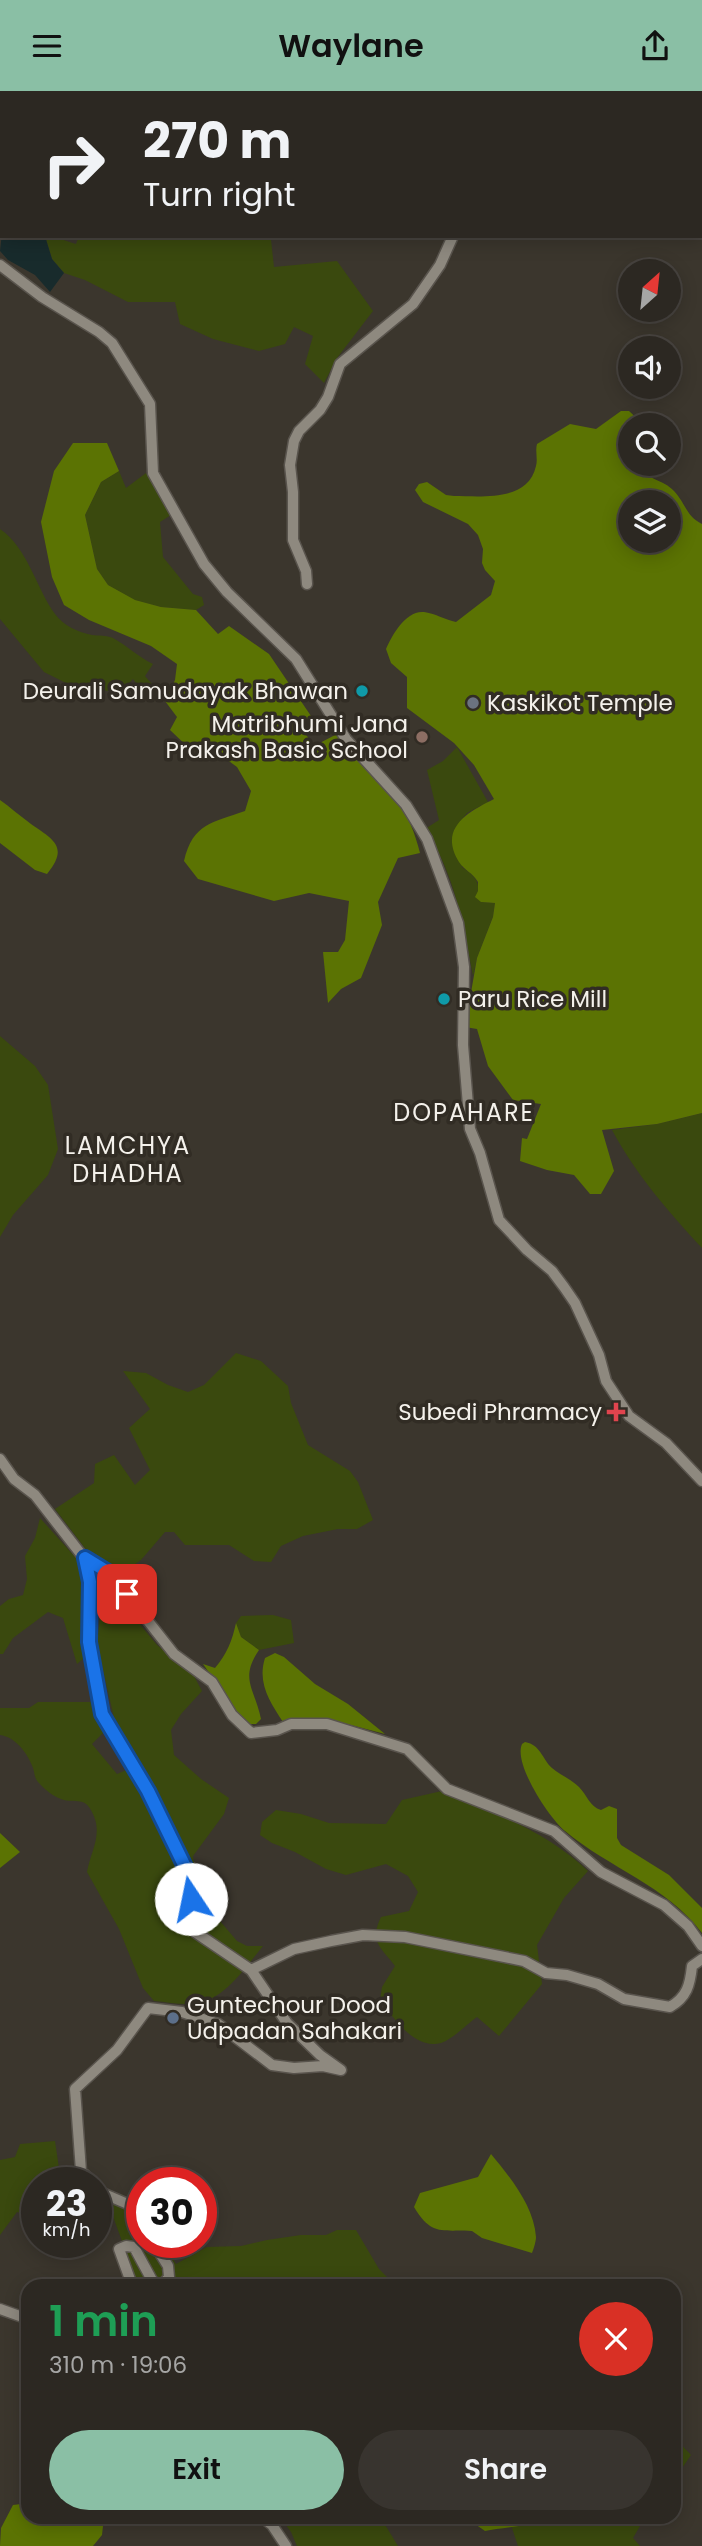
<!DOCTYPE html>
<meta charset="utf-8">
<style>
body{margin:0;font-family:Poppins,sans-serif;background:#38342f;color:#f1f3f6;height:100vh;display:flex;flex-direction:column;font-size:26px;white-space:nowrap}
*{box-sizing:border-box;margin:0}
p{font-size:23px;color:#a6a6a5}
.icon{flex:none;width:38px;height:38px;fill:none;stroke:currentColor;stroke-width:2;stroke-linecap:round;stroke-linejoin:round}
.map{position:relative;flex:1;overflow:hidden}
.details{position:absolute;left:21px;top:2188px;width:660px;height:245px;display:flex;flex-direction:column;background:#2c2822;border-radius:21px;box-shadow:0 4px 18px #0003,0 0 0 2px #484440}
.details>*{flex:none}
.top-card{position:absolute;left:0px;top:0px;width:704px;height:147px;box-shadow:0 4px 18px #0003,0 0 0 2px #484440;background:#2c2822;color:#f1f3f6;overflow:hidden}
.needle{width:46px;rotate:27deg}
.buttons{position:absolute;left:618px;top:168px;display:grid;gap:14px}
.buttons a{display:grid;place-items:center;width:63px;height:63px;border-radius:50%;background:#2c2822;box-shadow:0 4px 18px #0003,0 0 0 2px #484440;font-size:35px}
.speed{position:absolute;left:21px;top:2076px;display:flex;gap:14px;font-size:35px;font-weight:700;text-align:center}
.speed>*{display:grid;place-content:center;width:91px;height:91px;border-radius:50%;background:#2c2822;box-shadow:0 4px 18px #0003,0 0 0 2px #484440;line-height:1}
.speed small{font-size:18px;font-weight:400}
.speed .limit{border:10px solid #d22;background:#fff;color:#111}
.pin{position:absolute;display:grid;place-items:center;width:60px;height:60px;color:#fff;margin:-30px;border-radius:14px;box-shadow:0 4px 10px #0006}
.me{position:absolute;width:77px;margin:-38px;rotate:349deg;stroke-linejoin:round;filter:drop-shadow(0 0 5px #0008)}
.turn{display:flex;align-items:center;gap:24px;height:147px;padding:0 28px;font-size:32px}
.turn .icon{width:91px;height:91px;stroke-width:2.5}
.turn b{display:block;font-size:49px;line-height:60px}
.round{display:grid;place-items:center;flex:none;width:74px;height:74px;border-radius:37px;background:#38342f}
.headline{display:flex;align-items:center;justify-content:space-between;height:119px;padding:0 28px}
h1{font-size:42px;font-weight:600;line-height:52px;color:#1e9e55}
.primary-button{display:flex;gap:14px;margin-top:auto;padding:14px 28px}
.primary-button a{flex:1;height:80px;border-radius:42px;background:#8abfa5;color:#111;font-size:28px;font-weight:600;line-height:80px;text-align:center}
.primary-button a+a{background:#38342f;color:#f1f3f6}
header{display:flex;justify-content:space-between;align-items:center;height:91px;padding:0 28px;background:#8abfa5;color:#111;font-size:32px;font-weight:600}
.map>svg:first-child{display:block}
.green{fill:#3a490e}
.forest{fill:#5b7303;fill-rule:evenodd}
.water{fill:#182b2c}
.lines{fill:none;stroke-linecap:round;stroke-linejoin:round}
.minor-casing{stroke:#59544d;stroke-width:13}
.minor{stroke:#8e897f;stroke-width:10}
.route-casing{stroke:#114b97;stroke-width:18}
.route{stroke:#1a73e8;stroke-width:12}
.culture-dot{fill:#0f9aa8;stroke:#312c24;stroke-width:2.5}
.worship-dot{fill:#6b7280;stroke:#312c24;stroke-width:2.5}
.education-dot{fill:#8d6e63;stroke:#312c24;stroke-width:2.5}
.health-dot{fill:#e0444e;stroke:#312c24;stroke-width:2.5}
.service-dot{fill:#5c6f8a;stroke:#312c24;stroke-width:2.5}
.labels{text-anchor:middle;stroke-width:7;stroke-linejoin:round;paint-order:stroke}
.poi-label{font-size:23px;fill:#f4f1eb;stroke:#312c24;text-anchor:end}
.neighbourhood-label{font-size:24px;letter-spacing:2px;fill:#f4f1eb;stroke:#312c24}
</style>
<header><svg class="icon" aria-label="menu" viewBox="0 0 24 24"><path d="M4 6h16M4 12h16M4 18h16"/></svg>Waylane<svg class="icon" aria-label="share" viewBox="0 0 24 24"><path d="M12 15V3M7 8l5-5 5 5M5 13v7h14v-7"/></svg></header>
<div class="map">
<svg width="702" height="2455" viewBox="0 0 702 2455">
<rect width="100%" height="100%" fill="#3b362d"/>
<path class="green" d="M45,145C57,145 65,150 76,153L79,145H174L182,149H271L274,176L337,170L373,220L337,267L324,292L305,273L313,245L294,236L285,253L259,260L213,248L180,233L175,211H128L85,189L64,182L52,168Z
M119,380L126,397L146,382L171,424L160,431L163,466L193,503L202,506L204,514L196,519L161,516L134,509L108,494L97,478L85,424L101,391Z
M0,438C28,457 36,497 55,523C64,535 78,541 92,544C99,545 106,544 113,547C128,555 138,566 153,573L145,585L158,600L148,609L133,588L121,601L99,599L82,600L44,581L0,528Z
M457,656L488,711L467,722L462,728V776C480,788 477,791 481,811L495,812L493,826L477,867L473,885C464,835 454,781 425,738L439,729L427,679L443,670Z
M0,945L35,975L48,994L58,1058L48,1084L13,1124L0,1146Z
M702,1022V1157C667,1119 637,1085 612,1039L657,1033Z
M236,1262L261,1270L288,1295L291,1312L308,1354L350,1380L358,1391L373,1429L357,1438H338L303,1445L281,1455L271,1471L254,1470L229,1454H185L174,1441H165L141,1469L123,1482L85,1457L55,1418L94,1392L95,1373L114,1364L135,1394L150,1379L129,1337L150,1318L123,1280L146,1282L168,1294L188,1301L204,1294Z
M40,1427L76,1467L85,1490L84,1567L77,1573L63,1527L48,1521L13,1547L3,1563H0V1515L9,1508L23,1504L27,1488L25,1465L35,1447Z
M104,1490L157,1554L194,1585L202,1600L181,1623L171,1639L174,1664L201,1688L229,1707L224,1723L193,1765L197,1791L207,1805L209,1817L237,1850L247,1855H263C245,1877 223,1911 193,1913C180,1914 167,1911 154,1910L143,1897L119,1838L87,1781C90,1763 101,1747 95,1728C86,1702 76,1714 61,1708C53,1705 45,1699 39,1692C34,1687 35,1683 33,1677C28,1663 16,1646 0,1644V1617H29L38,1611H91L95,1625L106,1639L92,1653L117,1683L129,1678L141,1701L167,1729L139,1670L115,1631L97,1553Z
M273,1524L291,1529L294,1552L259,1559L241,1546L236,1532L241,1525Z
M442,1700C493,1721 548,1741 588,1780L564,1807L537,1854L542,1893L499,1945L477,1926C467,1933 453,1948 441,1952C414,1959 394,1927 380,1909L382,1896L395,1875C380,1855 369,1851 381,1826L409,1820L418,1801L408,1785L386,1773L346,1784L326,1778L295,1761L272,1752L260,1744L262,1731L276,1719L301,1723L329,1732L386,1733L402,1709Z
M55,2050L61,2091H37V2120L32,2125L17,2121L0,2144V2069L15,2066L20,2053Z
M121,2103L142,2116V2151H162L176,2173L207,2156L241,2155L267,2149L301,2144H326L337,2139H356L379,2178L395,2194H138L107,2109Z
M674,2346L691,2364L674,2389Z
M280,2426H392L384,2432L398,2455H297L291,2441Z
M552,2426H651L640,2435L633,2447L640,2455H518L511,2434L521,2435Z"/>
<path class="forest" d="M621,320H629L644,334H630V373H641C649,392 662,387 674,400C686,413 686,425 702,433V1022L657,1033L602,1039L614,1080L601,1103H590L574,1084L547,1079L520,1070L522,1047L527,1048L541,1013L513,1009L488,975L477,938L465,936L477,867L493,826L495,812L481,811L475,806L478,800V791C473,782 464,779 459,771C438,737 468,721 494,708L474,674L454,652L407,617V586L391,572L386,558C392,544 406,519 424,521C434,522 446,529 456,531L491,504L495,490L485,479L482,472L483,458L478,444L468,433L423,411L415,399L419,393L427,391L446,404L454,405C482,405 528,411 536,375C538,368 535,360 537,353L570,333L596,338ZM630,411H668V450H630Z
M73,352H107L119,380L101,391L85,424L97,478L108,494L135,509L161,516L196,519L218,543L229,535L269,563L311,625L300,635L314,655L337,643C354,666 379,684 396,708C408,724 415,742 420,762L398,767L378,811L382,834L361,887L341,898L328,912L323,861H338L345,849L349,810L309,802L274,810L198,788L184,770C193,732 212,732 245,720L251,700L237,676L222,665L190,658L170,639L177,626L165,610L175,589L177,573L151,555L89,529L64,514L52,486L41,431L54,380Z
M0,709C10,716 20,725 31,733C54,749 69,756 47,783L35,779L0,752Z
M236,1532L241,1546L259,1559C239,1588 255,1598 261,1628L256,1633H245L203,1573L215,1577C227,1563 232,1550 236,1532Z
M275,1562L284,1566L315,1593L348,1613L385,1643L328,1628L283,1631C270,1611 257,1592 265,1567Z
M525,1651C541,1654 542,1668 552,1677C560,1684 571,1688 579,1696C587,1704 590,1716 601,1719L609,1715L617,1718V1747L621,1754L669,1784L702,1817V1842C667,1795 609,1777 565,1740C550,1728 513,1673 522,1653Z
M0,1742L20,1761L0,1777Z
M491,2063C510,2086 534,2115 536,2146C536,2150 534,2157 532,2162L482,2147L472,2140C442,2138 432,2146 414,2116L420,2102L478,2086Z
M21,2413H28V2426H104L102,2444L93,2455H0L1,2437L13,2414Z
M465,2426H552C538,2435 503,2436 485,2440Z"/>
<path class="water" d="M2,142V145H45L52,168L64,182L50,201L35,184L8,169L0,160Z"/>
<g class="lines">
<g class="minor-casing">
<path id="minor" d="M451,0L453,2
M0,174L42,206L99,241L112,252L150,313L153,382L204,473L227,501L296,568L346,648L406,714L427,748L458,832L464,876L463,954L470,1038L480,1062L499,1129L527,1159L552,1180L564,1196L575,1212L599,1264L606,1290L629,1325L666,1352L702,1390
M307,493L306,480L293,449V401L290,374L294,350L299,340L320,319L328,306L340,273L413,213L440,174L453,145
M0,1368L14,1388L35,1404L84,1467L90,1491L89,1551L102,1623L148,1700L192,1790L189,1825L195,1841L251,1879L287,1932L320,1964L341,1979L323,1975L294,1977L272,1974L218,1933L182,1921L148,1917L117,1959L75,1998L81,2080L92,2091
M84,1467L111,1483L174,1563L212,1591L232,1624L251,1642L277,1639L291,1633H327L407,1658L447,1698L554,1740L601,1781L664,1814L688,1835L702,1855
M251,1879L294,1858L331,1850L363,1844L405,1846L524,1870L546,1882L567,1884L598,1893L624,1908L670,1916C687,1906 690,1894 692,1875L702,1868
M96,2096L102,2102L130,2114L142,2133
M153,2151L168,2175L169,2186L162,2194
M132,2194L119,2158L126,2155L134,2156L153,2191L162,2194
M0,2218L28,2228
M262,2426L272,2434L286,2455"/>
</g>
<use href="#minor" class="minor"/>
</g>
<g class="lines">
<g class="route-casing">
<path id="route" d="M127,1503L111,1483L85,1467L90,1491L89,1551L102,1623L148,1700L192,1790L191,1808"/>
</g>
<use href="#route" class="route"/>
</g>
<g class="culture-dot">
<circle cx="362" cy="600" r="7"/>
<circle cx="444" cy="908" r="7"/>
</g>
<circle class="worship-dot" cx="473" cy="612" r="7"/>
<circle class="education-dot" cx="422" cy="646" r="7"/>
<path class="health-dot" d="M612.5 1310.5h7v7h7v7h-7v7h-7v-7h-7v-7h7z"/>
<circle class="service-dot" cx="173" cy="1927" r="7"/>
<g class="labels">
<g class="poi-label">
<text x="348" y="608">Deurali Samudayak Bhawan</text>
<text x="487" y="620" text-anchor="start">Kaskikot Temple</text>
<text x="408" y="641">Matribhumi Jana<tspan x="408" dy="26">Prakash Basic School</tspan></text>
<text x="458" y="916" text-anchor="start">Paru Rice Mill</text>
<text x="602" y="1329">Subedi Phramacy</text>
<text x="187" y="1922" text-anchor="start">Guntechour Dood<tspan x="187" dy="26">Udpadan Sahakari</tspan></text>
</g>
<g class="neighbourhood-label">
<text x="464" y="1030">DOPAHARE</text>
<text x="128" y="1063">LAMCHYA<tspan x="128" dy="28">DHADHA</tspan></text>
</g>
</g>
</svg>
<div class="buttons">
<a><svg class="needle" viewBox="-14 -14 28 28"><path d="M0-13l5 13h-10z" fill="#e53935"/><path d="M0 13l5-13h-10z" fill="#a6a6a5"/></svg></a>
<a><svg class="icon" aria-label="sound" viewBox="0 0 24 24"><path d="M4 9h4l5-4v14l-5-4H4zM17 9q2 3 0 6"/></svg></a>
<a><svg class="icon" aria-label="search" viewBox="0 0 24 24"><circle cx="10" cy="10" r="6"/><path d="M15 15l6 6"/></svg></a>
<a><svg class="icon" aria-label="layers" viewBox="0 0 24 24"><path d="M12 4l9 5-9 5-9-5zM3 14l9 5 9-5"/></svg></a>
</div>
<div class="speed"><div>23<small>km/h</small></div><div class="limit">30</div></div>
<div class="pin" style="left:127px;top:1503px;background:#d93025"><svg class="icon" aria-label="arrive" viewBox="0 0 24 24"><path d="M6 21V4h12l-3 4 3 4H6"/></svg></div>
<svg class="me" style="left:191px;top:1808px" viewBox="-20 -20 40 40"><circle r="19" fill="#fff"/><path d="M0-13L10 11 0 6-10 11z" fill="#1a73e8"/></svg>
<div class="top-card">
<div class="turn"><svg class="icon" aria-label="right" viewBox="0 0 24 24"><path d="M7 20v-9h11M14 6l5 5-5 5"/></svg><div><b>270 m</b>Turn right</div></div>
</div>
<section class="details">
<div class="headline"><div><h1>1 min</h1><p>310 m · 19:06</p></div><a class="round" style="background:#d93025;color:#fff"><svg class="icon" aria-label="close" viewBox="0 0 24 24"><path d="M6 6l12 12M18 6L6 18"/></svg></a></div>
<div class="primary-button"><a>Exit</a><a>Share</a></div>
</section>
</div>
